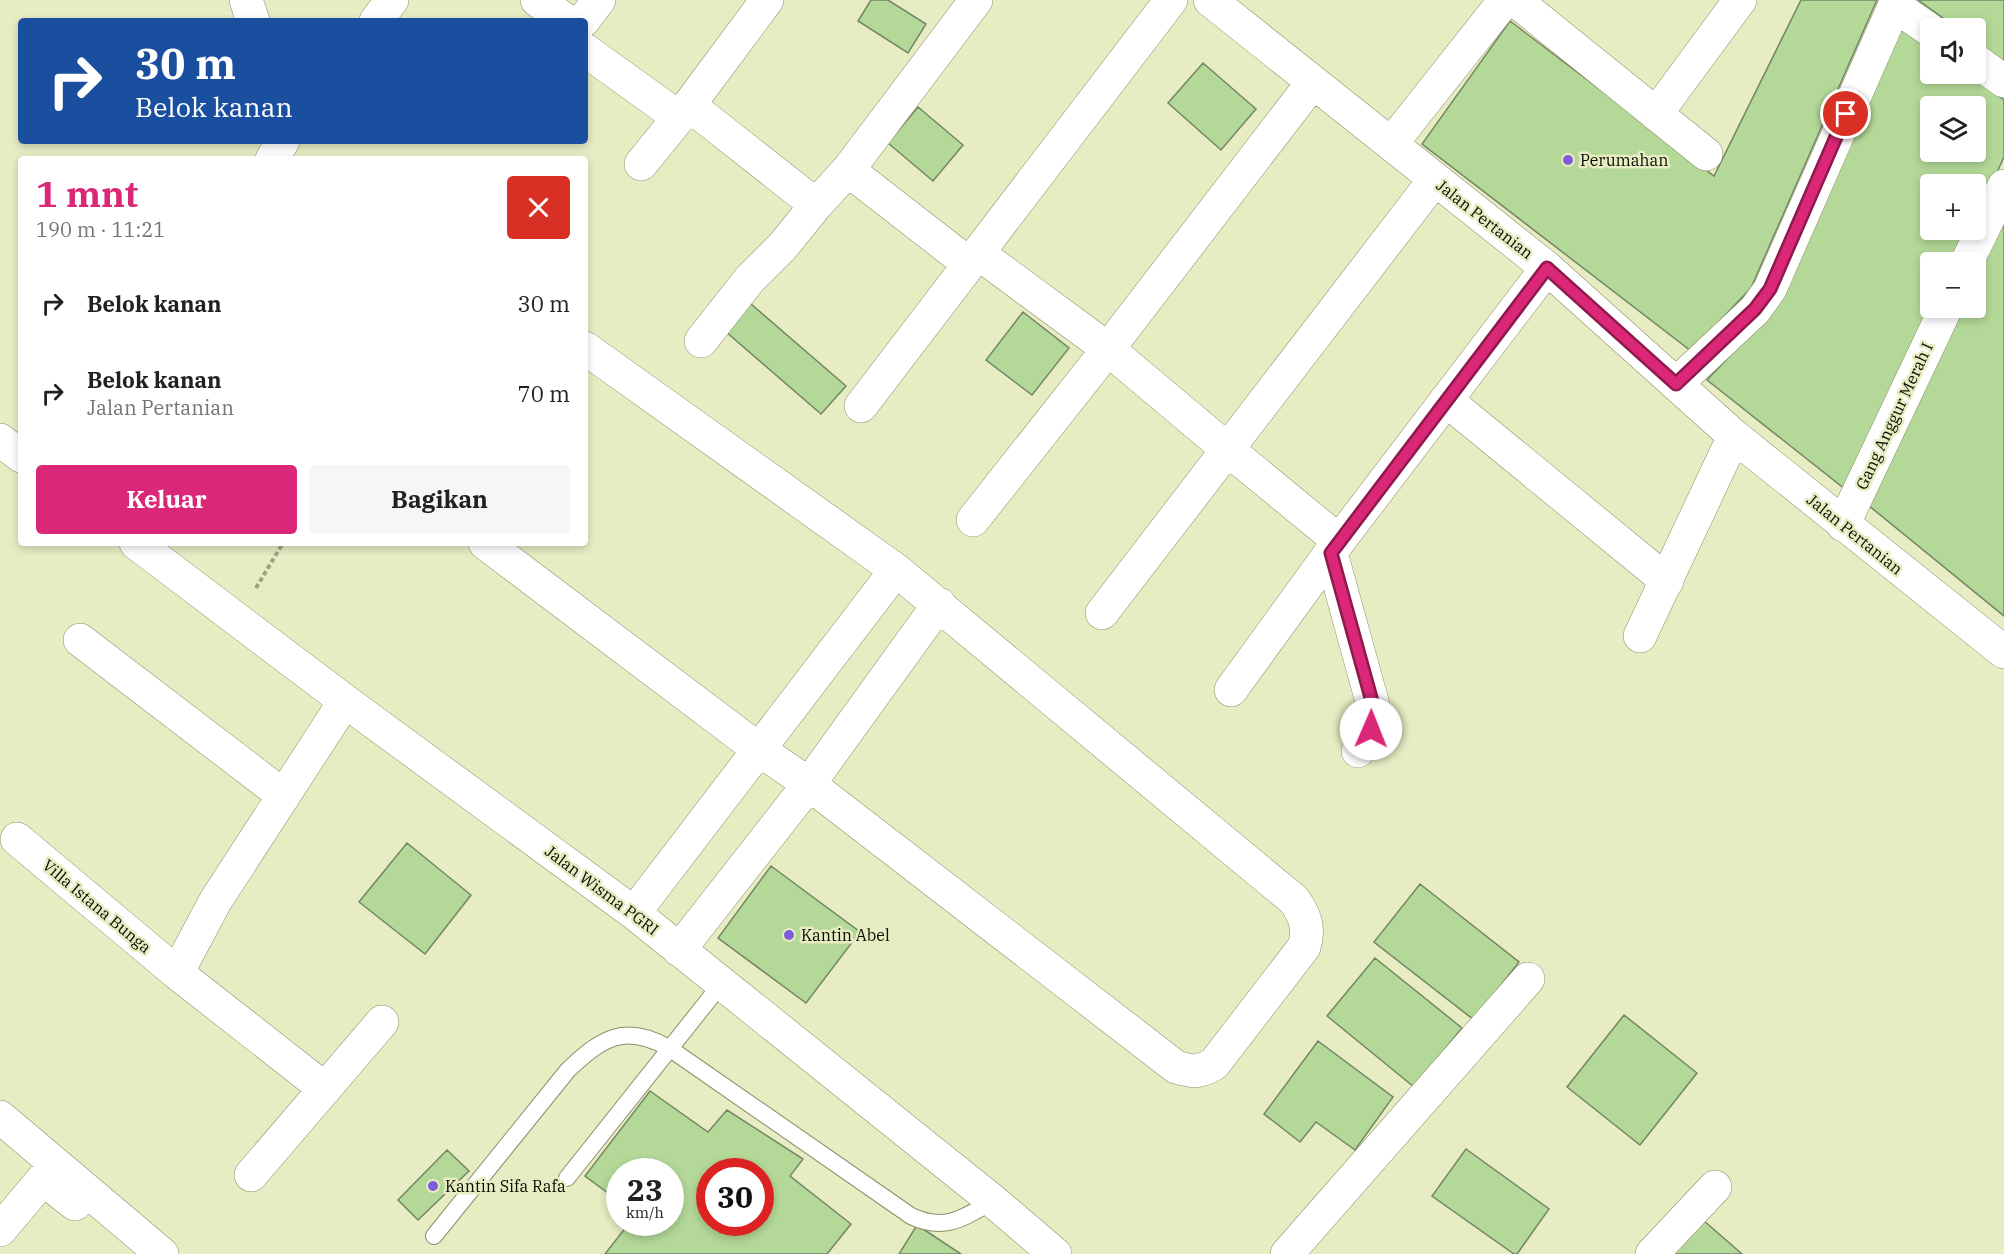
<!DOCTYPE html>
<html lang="id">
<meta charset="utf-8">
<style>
body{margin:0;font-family:"IBM Plex Serif",serif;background:#f6f6f6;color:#202124;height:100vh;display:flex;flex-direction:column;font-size:22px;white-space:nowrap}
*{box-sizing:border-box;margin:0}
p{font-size:20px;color:#757577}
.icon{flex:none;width:33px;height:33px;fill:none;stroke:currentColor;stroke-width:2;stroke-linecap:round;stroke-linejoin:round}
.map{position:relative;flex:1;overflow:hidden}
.drawer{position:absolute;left:18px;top:156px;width:570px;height:390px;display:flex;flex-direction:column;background:#fff;border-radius:6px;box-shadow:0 3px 9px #0003}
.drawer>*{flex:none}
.banner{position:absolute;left:18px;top:18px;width:570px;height:126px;border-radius:6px;box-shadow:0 3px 9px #0003;background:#1a4fa0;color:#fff;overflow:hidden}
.fabs{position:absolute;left:1920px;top:18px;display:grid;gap:12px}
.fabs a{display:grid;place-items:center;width:66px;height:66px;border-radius:6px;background:#fff;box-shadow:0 3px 9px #0003;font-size:30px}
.speed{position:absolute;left:606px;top:1158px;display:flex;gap:12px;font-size:30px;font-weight:700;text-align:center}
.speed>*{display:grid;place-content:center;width:78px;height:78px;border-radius:50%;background:#fff;box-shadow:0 3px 9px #0003;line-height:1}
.speed small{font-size:15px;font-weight:400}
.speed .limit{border:9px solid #d22;background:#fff;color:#111}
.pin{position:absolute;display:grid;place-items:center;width:51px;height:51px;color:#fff;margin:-26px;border:3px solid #fff;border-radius:50%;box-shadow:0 2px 6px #0007}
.me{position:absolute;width:66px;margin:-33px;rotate:1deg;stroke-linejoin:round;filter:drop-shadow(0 0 4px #0008)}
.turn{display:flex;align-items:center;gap:21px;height:126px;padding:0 18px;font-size:27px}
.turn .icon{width:78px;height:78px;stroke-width:2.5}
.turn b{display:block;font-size:42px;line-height:51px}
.round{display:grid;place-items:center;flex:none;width:63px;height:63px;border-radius:6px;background:#f6f6f6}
.headline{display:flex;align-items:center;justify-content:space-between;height:102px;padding:0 18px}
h1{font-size:36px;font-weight:700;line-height:45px;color:#db2777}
.primary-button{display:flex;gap:12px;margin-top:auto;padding:12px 18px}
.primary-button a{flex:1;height:69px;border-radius:6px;background:#db2777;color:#fff;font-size:24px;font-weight:700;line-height:69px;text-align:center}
.primary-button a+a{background:#f6f6f6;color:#202124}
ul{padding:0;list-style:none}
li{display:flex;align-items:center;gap:18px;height:90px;padding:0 18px}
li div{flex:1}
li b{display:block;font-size:22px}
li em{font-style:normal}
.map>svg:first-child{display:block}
.building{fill:#b3d897;stroke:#738665;stroke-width:1.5;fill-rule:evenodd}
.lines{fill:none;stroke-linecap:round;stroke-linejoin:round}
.lane-casing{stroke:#8c8f69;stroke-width:18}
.street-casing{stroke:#8c8f69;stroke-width:34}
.path{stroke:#9fa283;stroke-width:4;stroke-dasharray:4.5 3;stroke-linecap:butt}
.lane{stroke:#fff;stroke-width:16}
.street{stroke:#fff;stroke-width:33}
.route-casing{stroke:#8e194d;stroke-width:15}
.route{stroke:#db2777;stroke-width:10}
.poi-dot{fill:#7f5dd8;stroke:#e8ecc3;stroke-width:2}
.labels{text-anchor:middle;stroke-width:5;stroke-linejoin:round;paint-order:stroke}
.poi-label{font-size:16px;fill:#0c0d02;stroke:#e8ecc3;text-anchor:start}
.street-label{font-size:16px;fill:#0c0d02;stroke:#e8ecc3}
</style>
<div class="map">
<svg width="2004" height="1254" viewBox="0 0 2004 1254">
<rect width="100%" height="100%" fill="#e8ecc3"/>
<path class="building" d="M871,0H888L926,24L908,53L858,21Z
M1801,0H1877L1751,288L1691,351L1422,144L1510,21L1714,176Z
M1918,0H2004V63L1976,42V28H1957Z
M1898,23L1930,47V74H1967L2004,100V157L1976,219V184H1930V230H1971L1955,262H1930V308L1850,493L1707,380L1777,306ZM1930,106H1976V152H1930Z
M1203,63L1256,109L1221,150L1168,103Z
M918,107L963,145L933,181L888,143Z
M2004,215V616L1868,505L1960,308H1976V276Z
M743,297L846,386L821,414L718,325Z
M1023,312L1069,348L1032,395L986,360Z
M407,843L471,895L425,954L359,902Z
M771,866L860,932L806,1003L718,938Z
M1420,884L1519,962L1474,1020L1374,942Z
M1375,958L1462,1028L1414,1087L1327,1016Z
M1624,1015L1697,1073L1640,1145L1567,1087Z
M1318,1041L1393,1097L1355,1150L1316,1122L1300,1142L1264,1114Z
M650,1091L708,1132L727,1110L803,1159L790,1176L851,1224L827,1254H605L630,1222H670V1172H620V1202L585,1176ZM710,1172H760V1222H710Z
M1466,1149L1549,1209L1517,1254H1514L1432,1196Z
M447,1150L469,1171L418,1220L398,1200Z
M1703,1220L1742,1254H1672Z
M917,1225L961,1254H899Z"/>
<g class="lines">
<g class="lane-casing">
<path id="lane" d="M567,1178L722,983
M434,1236L568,1070C602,1038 624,1023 669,1048L911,1216C945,1232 963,1218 993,1201"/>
</g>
<g class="street-casing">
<path id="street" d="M246,0L253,21
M537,0L567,21
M1210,0L1547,268L1734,436L2004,652
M1515,0L1706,154
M1895,6L1930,30
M376,21L392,0
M583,21L599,0
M585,50L678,117
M1976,61L2004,81
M689,105L816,205
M1656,114L1740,0
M1391,144L1505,0
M272,159L283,141
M641,164L689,105L767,0
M848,170L969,264
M978,253L1108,349L1227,449L1339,541
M1967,262L2004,186
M701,341L749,280L783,246L816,205L848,170L976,0
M1676,384L1755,310L1770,289L1897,0
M1446,400L1667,581
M861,406L1171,0
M0,440L21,456
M973,520L1108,349L1313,82
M1843,525L1946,308
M136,543L345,701L634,913L993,1201L1055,1254
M485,543L758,749L809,784L1176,1067C1193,1072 1198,1073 1214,1064L1304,947C1310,929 1305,915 1294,900L896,570L585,348
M1331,553L1373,705C1375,723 1367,735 1358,751
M1102,613L1435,179
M1640,636L1734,436
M80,640L284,796
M1231,690L1339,541L1547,268
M17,839L177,973L325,1089
M634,913L896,570
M679,950L809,784L939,604
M177,973L216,900L345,701
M0,1117L162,1254
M251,1175L382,1022
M0,1230L43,1179L75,1204
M1287,1254L1528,979
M1652,1254L1715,1187"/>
</g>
<path class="path" d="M256,588L283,543"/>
<use href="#lane" class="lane"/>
<use href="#street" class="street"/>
</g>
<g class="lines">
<g class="route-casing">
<path id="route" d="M1371,729L1374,716L1373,705L1331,553L1547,268L1676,384L1755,309L1770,289L1846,114"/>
</g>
<use href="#route" class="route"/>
</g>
<g class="poi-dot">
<circle cx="1568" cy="160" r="6"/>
<circle cx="789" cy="935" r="6"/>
<circle cx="433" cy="1186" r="6"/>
</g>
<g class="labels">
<g class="poi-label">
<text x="1580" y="166">Perumahan</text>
<text x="801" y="941">Kantin Abel</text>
<text x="445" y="1192">Kantin Sifa Rafa</text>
</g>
<g class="street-label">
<text transform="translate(1485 219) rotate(38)" y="6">Jalan Pertanian</text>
<text transform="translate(1894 416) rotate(-65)" y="6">Gang Anggur Merah I</text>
<text transform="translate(1855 534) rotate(39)" y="6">Jalan Pertanian</text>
<text transform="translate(602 890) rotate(37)" y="6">Jalan Wisma PGRI</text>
<text transform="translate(97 906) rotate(40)" y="6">Villa Istana Bunga</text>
</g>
</g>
</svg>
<div class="fabs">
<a><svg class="icon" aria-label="sound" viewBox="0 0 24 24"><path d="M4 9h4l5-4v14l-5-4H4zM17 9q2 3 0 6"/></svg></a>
<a><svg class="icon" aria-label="layers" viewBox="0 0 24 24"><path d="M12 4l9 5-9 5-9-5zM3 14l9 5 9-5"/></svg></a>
<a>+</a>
<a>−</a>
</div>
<div class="speed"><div>23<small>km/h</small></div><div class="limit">30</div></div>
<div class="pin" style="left:1846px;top:114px;background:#d93025"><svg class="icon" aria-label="arrive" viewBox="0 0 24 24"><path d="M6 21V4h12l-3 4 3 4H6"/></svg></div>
<svg class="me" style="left:1371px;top:729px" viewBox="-20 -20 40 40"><circle r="19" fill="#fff"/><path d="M0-13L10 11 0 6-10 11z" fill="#db2777"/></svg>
<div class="banner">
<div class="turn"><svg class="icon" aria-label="right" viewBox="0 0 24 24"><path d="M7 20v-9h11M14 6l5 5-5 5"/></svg><div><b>30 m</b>Belok kanan</div></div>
</div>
<section class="drawer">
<div class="headline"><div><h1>1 mnt</h1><p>190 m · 11:21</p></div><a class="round" style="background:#d93025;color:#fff"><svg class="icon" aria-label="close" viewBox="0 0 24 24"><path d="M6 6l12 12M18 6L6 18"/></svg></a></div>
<ul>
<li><svg class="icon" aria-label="right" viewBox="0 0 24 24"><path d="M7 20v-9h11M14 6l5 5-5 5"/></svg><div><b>Belok kanan</b></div><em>30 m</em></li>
<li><svg class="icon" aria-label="right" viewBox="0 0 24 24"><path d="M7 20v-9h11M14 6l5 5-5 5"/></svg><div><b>Belok kanan</b><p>Jalan Pertanian</p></div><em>70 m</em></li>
</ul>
<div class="primary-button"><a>Keluar</a><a>Bagikan</a></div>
</section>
</div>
